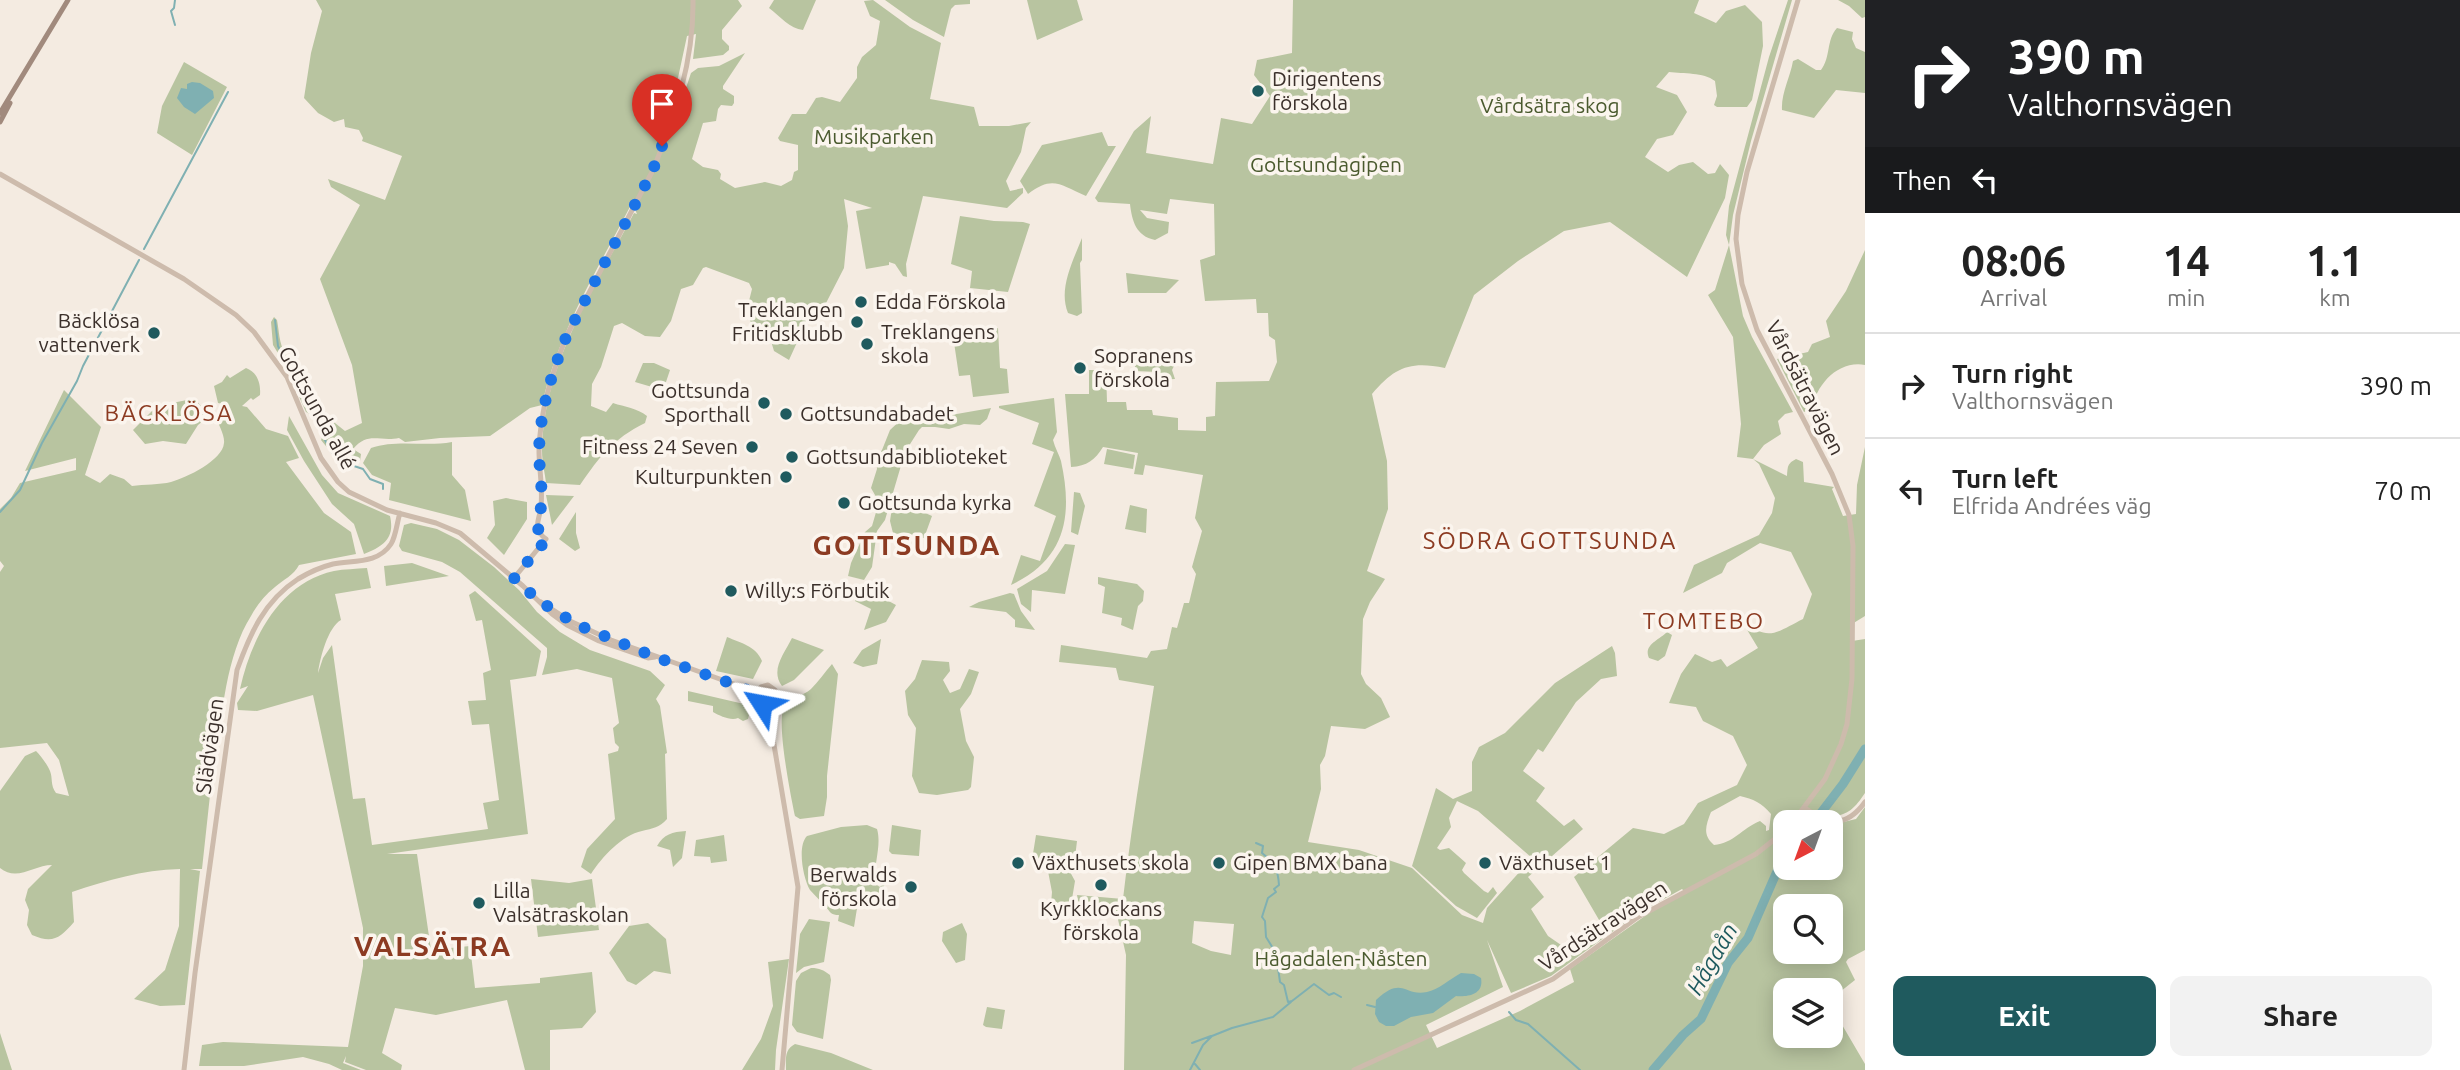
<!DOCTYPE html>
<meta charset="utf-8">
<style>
body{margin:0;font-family:Ubuntu,sans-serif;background:#f2f2f2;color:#222;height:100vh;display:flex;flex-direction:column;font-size:26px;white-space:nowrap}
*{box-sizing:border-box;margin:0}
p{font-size:23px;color:#767676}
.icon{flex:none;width:38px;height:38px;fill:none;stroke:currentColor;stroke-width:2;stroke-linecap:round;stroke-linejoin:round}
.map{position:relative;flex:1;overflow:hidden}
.sheet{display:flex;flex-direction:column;background:#fff;width:595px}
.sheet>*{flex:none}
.top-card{background:#202124;color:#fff;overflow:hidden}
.needle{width:46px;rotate:221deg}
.tools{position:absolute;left:1773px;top:810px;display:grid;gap:14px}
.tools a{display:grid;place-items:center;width:70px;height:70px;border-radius:14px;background:#fff;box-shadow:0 4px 18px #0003;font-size:35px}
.pin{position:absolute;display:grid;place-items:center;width:60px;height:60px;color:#fff;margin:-72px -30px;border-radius:50% 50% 50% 0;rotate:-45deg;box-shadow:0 0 7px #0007}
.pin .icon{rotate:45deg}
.me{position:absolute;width:77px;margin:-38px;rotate:304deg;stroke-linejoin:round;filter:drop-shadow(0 0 5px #0008)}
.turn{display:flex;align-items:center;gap:24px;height:147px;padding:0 28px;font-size:32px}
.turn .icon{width:91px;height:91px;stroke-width:2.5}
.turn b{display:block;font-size:49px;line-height:60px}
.then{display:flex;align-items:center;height:66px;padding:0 28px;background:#0003;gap:14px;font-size:26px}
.eta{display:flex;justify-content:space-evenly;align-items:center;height:119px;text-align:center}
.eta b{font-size:42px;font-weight:600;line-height:49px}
.cta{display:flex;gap:14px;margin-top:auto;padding:14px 28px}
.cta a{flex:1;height:80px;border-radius:14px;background:#1f5a5e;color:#fff;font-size:28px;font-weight:600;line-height:80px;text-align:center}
.cta a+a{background:#f2f2f2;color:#222}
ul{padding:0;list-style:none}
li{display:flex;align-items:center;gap:21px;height:105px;padding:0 28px;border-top:2px solid #e0e0e0}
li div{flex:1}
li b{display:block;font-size:26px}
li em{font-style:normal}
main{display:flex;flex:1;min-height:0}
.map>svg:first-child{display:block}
.green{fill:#b8c4a0;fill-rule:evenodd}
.water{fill:#7fb0b2}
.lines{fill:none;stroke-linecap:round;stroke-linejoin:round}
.stream{stroke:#7fb0b2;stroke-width:2}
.river{stroke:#7fb0b2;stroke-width:9}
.tertiary{stroke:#cdbbac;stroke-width:5}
.secondary{stroke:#a18a7d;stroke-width:5}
.route{stroke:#1a73e8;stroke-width:12;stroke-dasharray:0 21.6}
.poi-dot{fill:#1f5a5e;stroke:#fbf5ee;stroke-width:2.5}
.labels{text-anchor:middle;stroke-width:7;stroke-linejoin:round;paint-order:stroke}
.poi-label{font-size:21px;fill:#3b302b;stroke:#fbf5ee;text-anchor:start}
.park-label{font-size:21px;fill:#4a5a2e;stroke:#fbf5ee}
.street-label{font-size:21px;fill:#3b302b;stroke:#fbf5ee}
.neighbourhood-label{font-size:23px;letter-spacing:2px;fill:#8c3b22;stroke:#fbf5ee}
.water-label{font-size:23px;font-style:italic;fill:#1f5a5e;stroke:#fbf5ee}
.quarter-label{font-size:24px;letter-spacing:2px;fill:#8c3b22;stroke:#fbf5ee}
.district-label{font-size:28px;font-weight:bold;letter-spacing:2px;fill:#8c3b22;stroke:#fbf5ee}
</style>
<main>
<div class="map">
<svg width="1865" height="1070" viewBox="0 0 1865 1070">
<rect width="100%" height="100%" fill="#f4ebe1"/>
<path class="green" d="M316,0H738L742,6L722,30V39L729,46V50L723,55L693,59L696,34L687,36L678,78L674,82L684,94L691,73L698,68L719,66L745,53L723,86V89L734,96V103L732,106L721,105L718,109L716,121L703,123L692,159L703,167L718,170L721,174L720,179L735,188L765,182L781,186L792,180L794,172L798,170V145L780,141L778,138L792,114H806L816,98L822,97L840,102L857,78V67L862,57L876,45L880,21L870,16L864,1L873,0L910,27L941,43L930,99L974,107L979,126H1009L1031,122L1026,128L1021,152L1006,181L1010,191L1023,188V193L1007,208L923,196L906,264L907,277L903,276L895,264L889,262V265L866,269L856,211L872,208L844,199L848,226L844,268L825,305L809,316L789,360L774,351L771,341C759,333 752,326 746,313L752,289L749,283L706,267L703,268L693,285L681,289L671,321L660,337L645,336L622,323L614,326L601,367L592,384L591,406L606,412L613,403C625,407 637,408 647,416L645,423C613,439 600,456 580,485L546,483C545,473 542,462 542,451C543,364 595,287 634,213L637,214L632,203C598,269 558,332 542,405L530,408L490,436L440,438L405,442L399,438C379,442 368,431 353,449L361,454L360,461L351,458L346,461L334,456L321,440L330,419L345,431L362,423L352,365L320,279L360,205L331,187L328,179L385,200L402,156L362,141L363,138L359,130L345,127L344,119L334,122L318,113L304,98L311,53L322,11Z
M774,0H816L803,30C790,29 780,16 769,8Z
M885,0H970V4L955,5L951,9L944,37L913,20Z
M1027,0H1077L1083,20L1037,40Z
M1293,0H1699L1694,13L1716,23L1726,11L1745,5L1762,22L1763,46L1752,100L1747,107H1717L1714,105L1717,96L1715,81C1703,72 1684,74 1669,72L1656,87L1677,95L1687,112L1673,135L1657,139L1645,157L1668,172L1679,165L1693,162L1708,174L1715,173L1720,164L1729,175L1725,198L1687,277L1610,222L1564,231L1518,261L1474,295L1445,368C1410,361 1395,367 1372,394L1387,461L1388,509L1367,571L1385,579L1370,602L1363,619L1361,674L1366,684L1381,698L1390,717L1365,729L1331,726L1325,756L1320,765L1321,789L1308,842L1359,850L1412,868L1462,915L1483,923L1487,908L1532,858L1478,811L1457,801L1449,818L1451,827L1437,848L1440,850L1449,848L1466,863L1462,870L1464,873L1484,891L1488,893L1493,887L1497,893L1477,918L1456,906L1412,866L1436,788L1453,799L1472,791V762L1479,747L1505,733L1555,683L1612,646L1615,653L1617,676L1601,679L1576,702L1543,752L1538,749L1523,771L1545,788L1536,801L1564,826L1574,819L1583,829L1528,877L1544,897L1531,909L1548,936L1564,947L1602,925L1574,877L1633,828L1664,834L1684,824L1698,803L1737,785L1747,765L1733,736L1703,721L1696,707L1669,703L1681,674L1695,654L1712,662L1721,659L1727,667L1758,648L1743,623L1746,621C1767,643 1779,631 1803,619L1812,594L1791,552L1760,543L1727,563L1722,573L1683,593L1694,565L1759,535L1772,513L1775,498L1759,464L1753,459L1737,457L1741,424L1733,337L1708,295L1715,290L1729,245L1726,235L1729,206L1769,57L1788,0H1792L1751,141L1733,215L1729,245L1743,316L1752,337L1793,412L1785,414L1778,421L1781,434L1764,445L1753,459L1787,476C1788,466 1787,464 1796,459L1803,462L1804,482L1834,487L1832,489L1843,516L1856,514L1857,485L1865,447V616L1852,624V641L1865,639V793C1855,808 1847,817 1828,816V822H1785V868H1830L1831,825L1856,819L1865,807V950L1848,959L1846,962L1855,980L1831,999L1830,990H1785V1036H1830L1831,1006L1865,1064V1070H1124L1126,955L1117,915L1109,910L1092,914L1079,905L1077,895L1123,899C1131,828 1143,757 1154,686L1119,680L1116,668L1059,662L1061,645L1147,658L1151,651L1167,649L1172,627L1177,628L1184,603H1189L1196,574L1192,567L1202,531L1195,518L1203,475L1145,465L1143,475L1134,474L1138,453L1103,447C1095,460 1087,466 1071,467L1065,394H1089V370H1106L1107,402H1126L1127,410H1152L1153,415L1178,418V430L1206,431V417L1215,416L1216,382L1269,381L1277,362L1275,340L1269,336L1268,313H1257L1256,299L1205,301L1200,260L1215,255L1214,204L1170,199L1167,214L1140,210L1147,218L1169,222L1168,233L1155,240C1136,236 1132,221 1130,204L1098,202L1095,198L1134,131L1151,116L1146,153L1213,164L1221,118L1252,124L1270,96L1254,75L1257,60L1292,53ZM1740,796C1753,799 1762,803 1771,814L1769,830L1766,831V826L1760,821C1741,829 1734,843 1714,845C1702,835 1706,825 1711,812ZM1682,889L1686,893L1652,911L1570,969L1574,982L1520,1011L1437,1048L1426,1025L1503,987L1487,940L1511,993L1551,976L1637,914ZM1785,906H1830V952H1785ZM1194,921L1234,924L1231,955L1211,951L1192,943Z
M1838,0H1865V17L1862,18L1849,6Z
M1837,28L1853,32L1852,39L1856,48L1865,52V93L1836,90L1814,118L1782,110C1781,93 1790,78 1793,61L1798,59L1816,70H1821C1831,57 1826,40 1837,28Z
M184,62L227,87L192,155L157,133L162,106Z
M1102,132L1108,146H1116L1086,196C1060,185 1053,175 1028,194L1020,181L1042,145Z
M960,216L994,221L1023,222L1030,224L1008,292L970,288L972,271L951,264Z
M1082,238V260L1080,263L1082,313L1077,316L1068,313C1058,289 1073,261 1082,238Z
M1865,250V365C1838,360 1816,385 1812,409L1804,412L1777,359L1808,352L1812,344L1830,337L1826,321L1846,291Z
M1126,273L1179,280L1166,293H1128Z
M274,317L277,320C279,330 279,344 285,353C295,368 325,394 312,415L306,412L284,363L273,345L271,322Z
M998,328L1000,368L1007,369L1009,393L973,397L970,375L959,376L952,329Z
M1166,353L1175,356L1176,362L1172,370L1175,379L1158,380V372L1135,371V366L1150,354Z
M643,363H654L670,370L663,391L657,389L659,385L654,383L652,387L635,382Z
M246,368C257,372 261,383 260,395L253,400L251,398L242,406L247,407L266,429L288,436L299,458L286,462L324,513L351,532L356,554L299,565C294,575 283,580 275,587C265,595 257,605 251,616C223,660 220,734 213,785L211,786L202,869H190L200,871L185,1005L160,1006L134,999L165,970L179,926L180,869C142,870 108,880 72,892L74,922C60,938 53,944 32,935L27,925L29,910L25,900L28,889L52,865C34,865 17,882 0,868V791L25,756L36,751C41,756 47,764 50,771C53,778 50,785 56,793L69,796L59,760L47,743L0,748V572L4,566L0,561V509L11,498L20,483L76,470V458L25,471L64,390L101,427L85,475L100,483L110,474L124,479L132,486C144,484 160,485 171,482C186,478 223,460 224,443C225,435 218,424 216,417L223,404L218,403L214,386L222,382L227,375L230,378Z
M1054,398L1057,432L1053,440C1055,448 1059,454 1061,461C1073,516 1066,559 1011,585L1021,555L1040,561L1056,516L1034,506L1054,452L1032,444L1039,423L999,408V406Z
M187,400H196L209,416L198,425L186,444L163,441L145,444L133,430L157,406Z
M991,408L987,419L980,425L964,424L949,429L935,427H922L919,430L905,452L885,520L877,531L872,567L864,580L848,576L851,563L865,532L872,526L879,502L871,488L877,469L876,458L882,450L890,430L904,417L928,419Z
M289,416L322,475L338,493L390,516C395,538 384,546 364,554L354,524L332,504L304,461L287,430Z
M452,442V475L465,490L471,521L389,500L391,483L372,475L363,463L371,448C397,439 425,447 452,442Z
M1107,449L1135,455L1133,469L1104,464Z
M1074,492L1080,493L1085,506L1078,535L1071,532Z
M894,494L904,499L905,504L932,516L924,538L893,533L890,521Z
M546,495L574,496L552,525Z
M506,498L527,502V519L504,555L487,538L495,525L493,501Z
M1130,505L1147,509L1146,533L1125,529Z
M576,512V533L580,548L575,551L559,539Z
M411,523L437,529L459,540L494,567L519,590L537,612L560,632L590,650L650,671L665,685L656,699L660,706L667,753L665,754L667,819C659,828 653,828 642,831C622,835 602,857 591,874L581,867L587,849L615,819L608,754L618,751L619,747L615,743L613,728L619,723L612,678L577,669L542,675L547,657V648L460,572L442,562L402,551L399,546L404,525Z
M1065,544L1075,545L1065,594L1032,590L1031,612L1021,604L1017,589L1047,571Z
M412,563L449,576L386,586L384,566Z
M367,568L371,588L335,594L341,620C328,627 320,658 318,673L323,658L332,645L353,799L365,798L372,845L488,829L483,803L499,800L489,724L472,725L468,701L486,700L483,673L491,670L482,620L476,621L469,595L475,591L541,651L536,676L510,680L528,834L387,854H417L431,950L470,946L475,988L540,983V978L592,972L596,1012L582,1028L550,1030V1070H525L507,1000L436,1015L395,1008L382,1053L402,1065L401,1070H366L345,1062L346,1056L343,1063L361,1070H342L329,1064L303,1057L244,1066H199L202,1045L223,1042L348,1047L363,966V928L313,695L257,711L238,710L237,703L248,686L240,689C251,639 279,583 334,571C344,569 356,569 367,568Z
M1098,577L1137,584L1144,591L1143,601L1138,606L1133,630L1121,625L1122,618L1102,613L1105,587L1098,584Z
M857,584L896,605L886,622L864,630L871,609L855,601Z
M1010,593L1014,594L1021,611L1035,630L1015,627V620L1006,612L969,607L979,602Z
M1667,632L1672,635L1665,656L1658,661L1649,658C1643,645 1659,640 1667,632Z
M727,637C741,643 756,646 762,661L753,679L716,671Z
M792,638L824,650L794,680L782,686C770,670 784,654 792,638Z
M881,639L877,664L863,667L853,663L862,650Z
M922,660L949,662L950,671L943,680L950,693L960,689L969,669L979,672L971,694L960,709L966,741L974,757L971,787L968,790L937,795L919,793L912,776L916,728L908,715L905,691L915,679Z
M832,664L838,674L827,776V797L824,816L800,819L795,816C791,797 776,722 784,708C790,698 803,696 811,689C818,682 825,672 832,664Z
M688,691L744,704L749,715L748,719L743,721L738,718C731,721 720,716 713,712V706L688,701Z
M867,825L877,829C882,846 873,865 875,884L880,887L885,882L882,895L874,898L859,896L854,927L838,921L839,915C831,915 831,913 826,907C821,901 815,896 810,890C803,878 797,846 807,836L841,827Z
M892,825L921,830L919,856L892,854L889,851Z
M686,831L682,858L673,867L670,850L657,846C664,834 672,832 686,831Z
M724,835L727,861L711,863L710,857L694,856L696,840Z
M1036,835L1077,841L1074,866L1032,860Z
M1047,866L1069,870L1075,881L1071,905L1051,904L1052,892Z
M531,879L569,883L592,879L599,930L538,937Z
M809,919L830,922L824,962L804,967L796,973L800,934Z
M648,923L666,939L671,974L654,971L636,985L627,981L609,953L629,926Z
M962,923L967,934L965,960L956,963L942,941L943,932Z
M789,959L776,1050L775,1070H742L761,1039L773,1006L768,962Z
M811,968C820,968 823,970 830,975L831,980L823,1039L797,1032L792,1025L796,981L801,973Z
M987,1007L1005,1010L1002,1029L986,1027L983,1025Z
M0,1033L12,1070H0Z
M795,1044L831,1053L873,1070H786C786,1059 784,1050 795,1044Z"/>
<path class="water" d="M192,82L200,83L213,91L214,98L195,114L184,107L177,98L181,88L187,89V84Z
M1461,973L1474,974L1481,978C1484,994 1469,997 1456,996L1433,1013L1411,1017L1394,1026H1386L1379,1022L1375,1014L1376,1000C1403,975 1404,997 1427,992C1438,990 1450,979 1461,973Z"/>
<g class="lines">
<path class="stream" d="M175,0L174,8L171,11L175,25
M144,249L228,92
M275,320L278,346L289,369L305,382L316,423L329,428L325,440L332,453L341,458L342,462L363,469L370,479L383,484V489
M0,512L20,490L42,443L77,381L83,366L139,260
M1256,843L1263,846L1262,853C1275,863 1278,870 1279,885L1274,889L1276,892L1268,898L1262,917L1265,921L1266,937L1276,953L1280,982L1284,985L1288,1002L1292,1001L1314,984L1329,995L1334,993L1341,997
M1367,1005L1375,1007
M1509,1012L1516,1020L1528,1024L1580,1070
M1192,1043L1211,1036
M1195,1064L1200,1070
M1190,1070L1203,1045L1212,1036L1232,1028L1273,1017L1291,1002"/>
<path class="river" d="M1814,822L1843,784L1865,749
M1653,1070L1683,1035L1701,1019L1728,963L1748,938L1785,853"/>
<path class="tertiary" d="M0,174L184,279L236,315L254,332L287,377L321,458L338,482L349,492L387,510L436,523L460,533L523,586L552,614L567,625L599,641L648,658L655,657
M514,578L546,539C531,528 540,520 541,506C543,488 539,469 539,451C540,410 552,373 567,335L652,172C675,117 694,60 693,0
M541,602L570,621L611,640L742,687L754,695L762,704L772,733L798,887L782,1070
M757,697L761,687L768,685L775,690L774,701L769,704H762
M772,703V727
M1805,808C1828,826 1847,827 1865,802
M1793,822L1825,779L1841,744L1847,724L1852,679L1853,546L1849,515L1832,474L1757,330L1742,284L1736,239L1738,215L1747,172L1798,0
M184,1070L195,973L237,670C250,634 264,601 298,579C308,573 321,567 333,564C353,560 378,564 391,544C396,536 397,522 400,513
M1354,1070L1553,979L1638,917L1756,854L1785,831"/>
<path class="secondary" d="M0,113L68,0
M0,122L10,103"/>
</g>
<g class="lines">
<path class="route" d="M662,146L652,172L567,335C552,372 540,410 539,451C539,469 543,488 541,506C540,520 531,528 547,539L514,578L539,601L578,625L655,657L742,687L754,695L762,704"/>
</g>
<g class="poi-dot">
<circle cx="1258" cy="91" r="7"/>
<circle cx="861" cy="302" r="7"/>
<circle cx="857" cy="322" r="7"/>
<circle cx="154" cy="333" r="7"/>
<circle cx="867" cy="344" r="7"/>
<circle cx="1080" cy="368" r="7"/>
<circle cx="764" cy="403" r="7"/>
<circle cx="786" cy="414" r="7"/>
<circle cx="752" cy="447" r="7"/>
<circle cx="792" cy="457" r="7"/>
<circle cx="786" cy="477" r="7"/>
<circle cx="844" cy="503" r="7"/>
<circle cx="731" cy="591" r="7"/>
<circle cx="1018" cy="863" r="7"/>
<circle cx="1219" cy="863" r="7"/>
<circle cx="1485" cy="863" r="7"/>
<circle cx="1101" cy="885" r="7"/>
<circle cx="911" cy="887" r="7"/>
<circle cx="479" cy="903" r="7"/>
</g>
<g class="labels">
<g class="poi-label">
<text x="1272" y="86">Dirigentens<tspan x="1272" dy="24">förskola</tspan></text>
<text x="875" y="309">Edda Förskola</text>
<text x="843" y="317" text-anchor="end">Treklangen<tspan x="843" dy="24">Fritidsklubb</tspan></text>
<text x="140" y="328" text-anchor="end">Bäcklösa<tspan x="140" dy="24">vattenverk</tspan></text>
<text x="881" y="339">Treklangens<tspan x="881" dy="24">skola</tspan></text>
<text x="1094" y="363">Sopranens<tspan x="1094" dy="24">förskola</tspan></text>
<text x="750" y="398" text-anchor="end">Gottsunda<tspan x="750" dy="24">Sporthall</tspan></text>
<text x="800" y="421">Gottsundabadet</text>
<text x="738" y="454" text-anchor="end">Fitness 24 Seven</text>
<text x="806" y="464">Gottsundabiblioteket</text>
<text x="772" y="484" text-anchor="end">Kulturpunkten</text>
<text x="858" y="510">Gottsunda kyrka</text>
<text x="745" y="598">Willy:s Förbutik</text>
<text x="1032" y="870">Växthusets skola</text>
<text x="1233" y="870">Gipen BMX bana</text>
<text x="1499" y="870">Växthuset 1</text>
<text x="897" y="882" text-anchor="end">Berwalds<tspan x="897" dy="24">förskola</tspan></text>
<text x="493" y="898">Lilla<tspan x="493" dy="24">Valsätraskolan</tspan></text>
<text x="1101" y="916" text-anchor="middle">Kyrkklockans<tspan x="1101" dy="24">förskola</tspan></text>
</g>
<g class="park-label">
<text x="1550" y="113">Vårdsätra skog</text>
<text x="874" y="144">Musikparken</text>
<text x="1326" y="172">Gottsundagipen</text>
<text x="1341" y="966">Hågadalen-Nåsten</text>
</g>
<g class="street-label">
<text transform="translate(1805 388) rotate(63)" y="7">Vårdsätravägen</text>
<text transform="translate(317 408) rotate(61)" y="7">Gottsunda allé</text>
<text transform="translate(210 746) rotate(-82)" y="7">Slädvägen</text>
<text transform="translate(1603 926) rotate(-33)" y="7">Vårdsätravägen</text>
</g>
<g class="neighbourhood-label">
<text x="169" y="421">BÄCKLÖSA</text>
<text x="1704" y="629">TOMTEBO</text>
</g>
<g class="water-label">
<text transform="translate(1712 959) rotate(-60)" y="8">Hågaån</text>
</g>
<g class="quarter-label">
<text x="1550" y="549">SÖDRA GOTTSUNDA</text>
</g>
<g class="district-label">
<text x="907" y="555">GOTTSUNDA</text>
<text x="433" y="956">VALSÄTRA</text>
</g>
</g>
</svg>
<div class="tools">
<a><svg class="needle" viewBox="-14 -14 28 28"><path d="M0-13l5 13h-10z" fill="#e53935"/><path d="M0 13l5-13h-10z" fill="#767676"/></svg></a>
<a><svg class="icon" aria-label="search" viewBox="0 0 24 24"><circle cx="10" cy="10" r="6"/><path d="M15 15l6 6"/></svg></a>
<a><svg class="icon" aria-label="layers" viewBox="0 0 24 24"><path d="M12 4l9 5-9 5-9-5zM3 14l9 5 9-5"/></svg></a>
</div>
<div class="pin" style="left:662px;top:146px;background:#d93025"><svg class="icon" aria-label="arrive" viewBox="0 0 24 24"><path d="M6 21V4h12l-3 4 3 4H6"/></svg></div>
<svg class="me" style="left:762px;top:704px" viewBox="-20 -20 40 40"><path d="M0-17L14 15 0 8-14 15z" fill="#1a73e8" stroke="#fff" stroke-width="4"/></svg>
</div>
<section class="sheet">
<div class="top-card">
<div class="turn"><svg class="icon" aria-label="right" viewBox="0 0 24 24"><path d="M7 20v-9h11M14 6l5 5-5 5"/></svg><div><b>390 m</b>Valthornsvägen</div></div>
<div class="then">Then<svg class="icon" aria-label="left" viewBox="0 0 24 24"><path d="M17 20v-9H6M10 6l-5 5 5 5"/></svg></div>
</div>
<div class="eta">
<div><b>08:06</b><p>Arrival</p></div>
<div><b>14</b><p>min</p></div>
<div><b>1.1</b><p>km</p></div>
</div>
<ul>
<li><svg class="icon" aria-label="right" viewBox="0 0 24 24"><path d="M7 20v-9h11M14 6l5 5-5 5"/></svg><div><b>Turn right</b><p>Valthornsvägen</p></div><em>390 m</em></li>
<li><svg class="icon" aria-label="left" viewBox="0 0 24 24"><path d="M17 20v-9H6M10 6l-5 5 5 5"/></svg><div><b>Turn left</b><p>Elfrida Andrées väg</p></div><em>70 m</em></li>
</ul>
<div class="cta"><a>Exit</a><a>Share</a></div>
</section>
</main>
